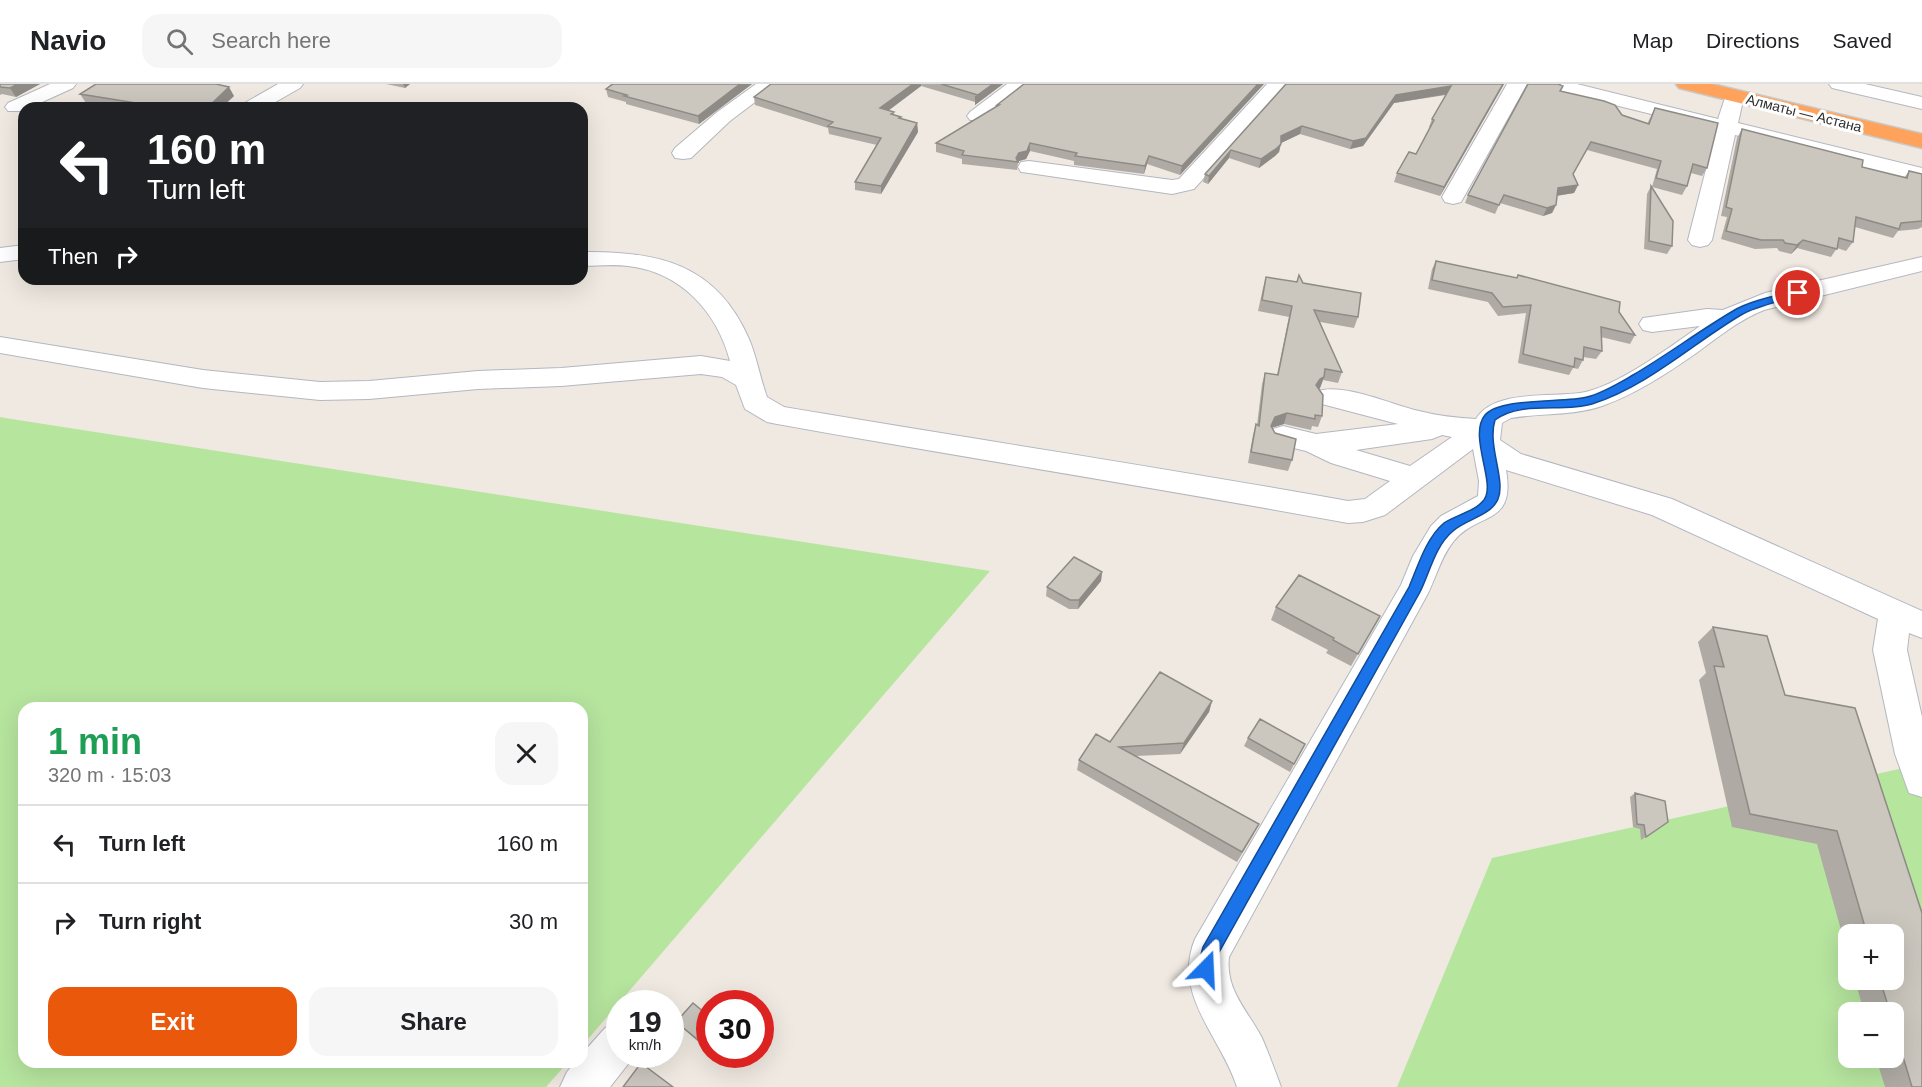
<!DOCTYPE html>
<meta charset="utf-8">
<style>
body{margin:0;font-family:Helvetica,sans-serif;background:#f6f6f6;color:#202124;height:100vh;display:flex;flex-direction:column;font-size:22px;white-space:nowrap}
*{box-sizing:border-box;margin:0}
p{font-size:20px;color:#757577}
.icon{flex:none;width:33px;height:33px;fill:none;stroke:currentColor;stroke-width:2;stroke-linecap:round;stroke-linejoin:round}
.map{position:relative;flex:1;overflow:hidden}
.panel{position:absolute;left:18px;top:618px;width:570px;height:366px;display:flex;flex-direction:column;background:#fff;border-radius:18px;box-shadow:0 6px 24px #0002}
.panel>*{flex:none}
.guide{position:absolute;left:18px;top:18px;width:570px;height:183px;border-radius:18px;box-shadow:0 6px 24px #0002;background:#202124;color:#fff;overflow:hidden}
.controls{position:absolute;left:1838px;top:840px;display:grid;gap:12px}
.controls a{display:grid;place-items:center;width:66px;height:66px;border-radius:12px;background:#fff;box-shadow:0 6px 24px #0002;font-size:30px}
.speed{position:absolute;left:606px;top:906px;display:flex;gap:12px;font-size:30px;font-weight:700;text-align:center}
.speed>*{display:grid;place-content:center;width:78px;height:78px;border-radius:50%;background:#fff;box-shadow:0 6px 24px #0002;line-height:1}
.speed small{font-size:15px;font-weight:400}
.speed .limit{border:9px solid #d22;background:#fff;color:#111}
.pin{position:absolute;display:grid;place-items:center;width:51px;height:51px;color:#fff;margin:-26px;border:3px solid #fff;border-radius:50%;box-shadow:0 2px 6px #0007}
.me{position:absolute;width:66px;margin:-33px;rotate:21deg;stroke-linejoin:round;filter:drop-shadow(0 0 4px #0008)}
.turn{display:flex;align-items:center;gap:21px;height:126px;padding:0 30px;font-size:27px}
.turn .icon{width:78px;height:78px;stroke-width:2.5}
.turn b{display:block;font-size:42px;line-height:51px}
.then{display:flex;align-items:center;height:57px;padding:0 30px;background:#0003;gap:12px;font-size:22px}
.round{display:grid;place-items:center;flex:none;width:63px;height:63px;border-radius:18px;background:#f6f6f6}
.headline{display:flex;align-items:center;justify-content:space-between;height:102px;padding:0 30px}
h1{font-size:36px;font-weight:700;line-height:45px;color:#1e9e55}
.cta{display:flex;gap:12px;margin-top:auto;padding:12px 30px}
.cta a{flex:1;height:69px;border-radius:18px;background:#ea580c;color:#fff;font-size:24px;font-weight:700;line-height:69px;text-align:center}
.cta a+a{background:#f6f6f6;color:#202124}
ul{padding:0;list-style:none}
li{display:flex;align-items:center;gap:18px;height:78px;padding:0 30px;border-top:2px solid #e0e0e0}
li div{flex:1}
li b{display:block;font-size:22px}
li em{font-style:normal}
header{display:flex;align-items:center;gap:36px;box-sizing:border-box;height:84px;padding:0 30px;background:#fff;border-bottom:2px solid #e0e0e0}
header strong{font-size:28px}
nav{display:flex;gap:33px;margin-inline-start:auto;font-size:21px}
.search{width:420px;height:54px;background:#f6f6f6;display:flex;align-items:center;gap:15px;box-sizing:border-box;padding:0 21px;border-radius:18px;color:#757577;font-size:22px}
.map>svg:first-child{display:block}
.green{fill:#b6e59e;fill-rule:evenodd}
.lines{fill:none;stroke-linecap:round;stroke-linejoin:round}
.street-casing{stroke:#b4b7c1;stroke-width:2}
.highway-casing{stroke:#c9c9c9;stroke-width:3}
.street{fill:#fff;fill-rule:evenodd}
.highway{fill:#ffa35c;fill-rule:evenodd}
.wall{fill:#afaba4}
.shaded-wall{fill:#8e8b86}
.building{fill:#cbc7bf;stroke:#8e8b86;stroke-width:1.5}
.route{fill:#1a73e8;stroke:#114b97;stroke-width:1.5}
.labels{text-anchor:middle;stroke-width:6;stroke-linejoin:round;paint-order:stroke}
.far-street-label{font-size:14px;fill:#2e2e2e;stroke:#fff}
</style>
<header>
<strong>Navio</strong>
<div class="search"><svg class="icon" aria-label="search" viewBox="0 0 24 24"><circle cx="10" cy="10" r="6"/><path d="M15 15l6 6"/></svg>Search here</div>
<nav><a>Map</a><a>Directions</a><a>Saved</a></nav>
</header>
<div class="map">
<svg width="1922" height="1003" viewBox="0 0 1922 1003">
<rect width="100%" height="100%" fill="#efe9e1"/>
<path class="green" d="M0,333L5,334L990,487L582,962V624H24V978H568L546,1003H0Z
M1922,680V1003H1397L1492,774ZM1848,850H1893V896H1848ZM1848,928H1893V974H1848Z"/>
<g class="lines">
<g class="street-casing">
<path id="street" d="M50,0H76L73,4L29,24H24L22,27H8L5,23L8,19Z
M278,0H303L300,4L265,24H240L243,20Z
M756,0H779L730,37L691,74L683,75L675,74L672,69L675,64L716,29Z
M1007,0H1030L984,36H970L967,32L970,28Z
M1267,0H1288L1194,105L1172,110L1029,89L1021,88L1018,83L1021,78L1029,77L1172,96L1179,95Z
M1507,0H1527L1461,118L1453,120L1445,118L1442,113Z
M1543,0H1577L1718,35L1727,8H1741L1744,12L1738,39L1922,84V98L1735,51L1712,156L1708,161L1700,163L1692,161L1688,156L1716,46L1546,4Z
M1829,0H1865L1922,13V25L1832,4Z
M24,161V175L0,178V164Z
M582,168C657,167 716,179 749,255C757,274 760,294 767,313L784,323C972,355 1160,383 1348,417L1365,415L1390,397L1331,379L1306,367L1273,359L1269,352L1273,345L1283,342L1316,350L1398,340L1318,319L1314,313L1318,307C1345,299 1392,321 1419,327C1438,332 1457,334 1476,335C1493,306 1550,313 1580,309C1615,304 1670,263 1700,242L1652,248L1643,246L1639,240L1643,234L1707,225L1723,226L1765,209L1922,173V187L1764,226C1739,236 1717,254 1695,270C1666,290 1636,310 1602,322C1573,332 1541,329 1511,334L1502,339L1500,356L1521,370L1672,415L1922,527V554L1909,549L1907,566L1922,633V713L1909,709L1895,670L1873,566L1878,535L1652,431L1506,386C1516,443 1477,427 1453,458C1440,474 1436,495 1426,513L1229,873C1225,906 1248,927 1262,954C1269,970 1275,987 1281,1003H1237C1221,953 1172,911 1195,855L1401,501L1413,472L1431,442L1441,432L1478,412L1479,397L1473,365L1385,431L1363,438L1348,439C1158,404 967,374 777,340L767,338L745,325L736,301L722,293L701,290L561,302L478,305L369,315L320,316L203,304L0,269V253L203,286L320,298L369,297L478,287L561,284L701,272L730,277C717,228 681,188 628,182C613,180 597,182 582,182ZM1442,351L1452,353L1410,382L1356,366L1432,355Z
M620,938V970H636L610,1003H560L567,988L575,978H582V970L605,944Z"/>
</g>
<g class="highway-casing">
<path id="highway" d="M1676,0H1712L1922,50V64L1679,4Z"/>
</g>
<use href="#street" class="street"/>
<use href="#highway" class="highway"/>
</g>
<path class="wall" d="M0,0H40L16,13L2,10L0,11Z
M386,0H410L405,4Z
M611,0H752L699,40L626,20V18L608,13L606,5Z
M771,0H1003L975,21V18L921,2L888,27L894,28V31L901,35L917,39L918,48L881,110L855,106V98L877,61L829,50L828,44L755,21L754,13Z
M1024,0H1264L1180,91L1147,80L1144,90L1074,81V77L1030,67L1026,75L1019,77L1018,79L1017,86L962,80V75L936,68V59L997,23V21Z
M1286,0H1504L1440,112L1394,98L1397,89L1416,70L1430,44L1429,43L1432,35L1446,11L1394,19L1363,62L1350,65L1300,50L1281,59L1279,68L1275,72L1259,84L1229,74L1208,100L1203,98L1205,90Z
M1561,7L1622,31L1647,40L1655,24L1707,84L1702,92L1691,89L1687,102L1682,111L1652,103L1672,162L1667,170L1644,165L1647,110L1651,102L1652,103L1657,85L1587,66L1573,91L1578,101L1574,109L1557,112L1556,121L1552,129L1543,132L1500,119L1495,130L1465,119L1468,111Z
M80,10L234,12L221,24H117L86,19Z
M1742,45L1862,83L1904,94L1909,87L1922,90V143L1918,145L1898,147L1893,154L1855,143L1853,158L1846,167L1837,164L1831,173L1797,164L1791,170L1779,167L1777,164L1755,165L1721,155L1727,133L1721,132L1737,54Z
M1436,177L1619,228L1635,251L1630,260L1601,253L1602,267L1596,275L1583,273V276L1578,285L1573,284L1569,291L1518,279L1526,229L1498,232L1488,218L1428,205L1432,185Z
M1299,191L1303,199L1358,233L1354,244L1320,238L1342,288L1338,299L1323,296L1320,304L1319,305L1322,332L1318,343L1312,342L1311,346L1284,340L1271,344L1292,376L1288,387L1248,379L1253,351L1256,340L1257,341L1262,300L1265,289L1277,291L1289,233L1258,227L1263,204L1266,193L1297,198Z
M1102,488L1101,497L1078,525H1069L1046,512L1047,503Z
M1276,523L1380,532L1351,582L1326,569L1328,566L1271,536Z
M1713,543L1785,611L1922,829V1003H1885L1876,974H1893V928H1864L1855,896H1893V850H1848V871L1817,760L1732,743L1699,596L1706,589L1698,558Z
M1212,617L1209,628L1180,670L1136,672L1254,750L1237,778L1077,686L1079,676L1110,658Z
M1248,654L1305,660L1290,688L1244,662Z
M1635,709L1668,738L1641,756L1640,745L1633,743L1630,713Z
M710,933V956L704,963L676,938Z"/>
<path class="shaded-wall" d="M18,0H40L16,13L10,4Z
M403,0H410L405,4Z
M740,0H752L699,40L698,32Z
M913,0H921V2L881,32L880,24Z
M993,0H1003L975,21V13Z
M1258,0H1264L1180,91L1182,82Z
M1503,0H1504L1440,112L1444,103Z
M1451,2L1448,10L1394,19L1363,62L1350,65L1353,57L1396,11Z
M229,3L234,12L221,24H207Z
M917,39L918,48L881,110V102Z
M1302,42L1300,50L1279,60L1281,52Z
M1030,59V67L1026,75L1019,77L1018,79L1016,74L1019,69Z
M1281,60L1279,68L1275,72L1259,84L1261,75Z
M1231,66L1229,74L1208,100L1209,92Z
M1149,72L1147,80L1144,90L1145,82Z
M1578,101L1574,109L1554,112L1558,104Z
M1556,121L1552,129L1543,132L1547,124Z
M1803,156L1797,164L1791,170L1797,161Z
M1324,293L1320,304L1316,306V301L1320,295Z
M1287,329L1284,340L1271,344V342L1275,333Z
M1102,488L1101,497L1078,525L1079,516Z
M1212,617L1209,628L1180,670L1184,659Z
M710,951V956L704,963L703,960Z"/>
<path class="building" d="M0,0H18L10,4L0,3Z
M96,0H216L229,3L207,24H167L80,10Z
M613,0H740L698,32L624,12L627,11L606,5Z
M771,0H913L880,24L894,28L891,30L901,33L899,34L917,39L881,102L855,98L881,54L828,42L833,38L754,13Z
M941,0H993L975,13L978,11Z
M1024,0H1258L1182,82L1149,72L1145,82L1075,72L1077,69L1030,59L1027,67L1019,69L1016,74L1018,78L962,71L964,67L936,59L999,21H997Z
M1286,0H1503L1444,103L1397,89L1409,68L1416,70L1434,36L1432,35L1451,2L1396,11L1366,54L1353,57L1302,42L1281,52V60L1277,64L1261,75L1231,66L1209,92L1205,90Z
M1528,0H1558L1563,2L1560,7L1604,17L1615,21L1622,31L1649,40L1655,24L1718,39L1707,84L1693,80L1687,102L1656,94L1661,77L1591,58L1573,90L1578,101L1558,104L1556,121L1547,124L1504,111L1499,121L1468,111Z
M1742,45L1863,76L1862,83L1907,94L1909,87L1922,90V137L1901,139L1899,145L1856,133L1853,158L1839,154L1837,165L1803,156L1797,161L1785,159L1783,156H1761L1726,147L1732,125L1726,123Z
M1651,102L1673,137L1672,162L1649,157Z
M1436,177L1517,194L1518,191L1620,218L1619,228L1635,251L1601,243L1602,267L1584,263L1583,276L1575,274L1574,283L1523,270L1531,221L1503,223L1492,209L1432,196Z
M1299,191L1303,199L1361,209L1358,233L1314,226L1342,288L1325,285L1324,293L1320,295L1316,301L1323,311L1322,332L1315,331V335L1287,329L1275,333L1271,342L1275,349L1296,355L1292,376L1251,368L1256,340L1259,342L1265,289L1278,291L1292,222L1262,216L1266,193L1297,198Z
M1074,473L1102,488L1079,516H1070L1047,503Z
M1299,491L1380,532L1358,570L1333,556L1334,554L1276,523Z
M1713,543L1767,552L1785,611L1855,624L1922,829V1003H1912L1893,939V928H1890L1880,896H1893V850H1867L1837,747L1750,730L1714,582L1724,583Z
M1160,588L1212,617L1184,659L1119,663L1259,740L1242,768L1079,676L1096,650L1110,658Z
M1260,635L1305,660L1294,680L1248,654Z
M1635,709L1665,717L1668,738L1646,753L1644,741L1637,740Z
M693,919L710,933V951L703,960L676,938Z
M641,979L673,1003H623Z"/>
<path class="route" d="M1798,206L1803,209L1802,211C1783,217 1758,221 1741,231C1692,260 1648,302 1592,320C1563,329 1521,316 1495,336C1487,361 1506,396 1498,415C1491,432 1466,435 1453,447C1435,462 1430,488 1420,508L1217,872L1212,891L1206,894L1199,891L1197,885L1203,863L1409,503C1418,482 1426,454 1444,439C1455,431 1481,426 1486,412C1493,394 1469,350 1485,331C1501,313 1565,319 1587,313C1603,309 1619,299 1633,291C1667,271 1699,247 1733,227C1749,217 1779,211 1798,206Z"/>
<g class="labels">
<g class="far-street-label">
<text transform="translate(1804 29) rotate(14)" y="5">Алматы — Астана</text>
</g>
</g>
</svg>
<div class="controls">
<a>+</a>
<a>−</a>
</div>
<div class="speed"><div>19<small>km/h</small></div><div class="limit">30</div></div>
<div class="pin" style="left:1798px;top:209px;background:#d93025"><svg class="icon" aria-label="arrive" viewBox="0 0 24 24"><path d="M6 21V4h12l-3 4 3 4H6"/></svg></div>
<svg class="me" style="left:1206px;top:885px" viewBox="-20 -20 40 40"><path d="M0-17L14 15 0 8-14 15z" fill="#1a73e8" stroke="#fff" stroke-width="4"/></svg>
<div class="guide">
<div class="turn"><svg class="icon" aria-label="left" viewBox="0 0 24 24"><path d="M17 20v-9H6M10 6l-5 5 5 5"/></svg><div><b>160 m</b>Turn left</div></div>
<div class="then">Then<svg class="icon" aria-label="right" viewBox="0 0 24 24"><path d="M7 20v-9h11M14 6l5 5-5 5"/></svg></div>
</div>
<section class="panel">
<div class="headline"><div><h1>1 min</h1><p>320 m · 15:03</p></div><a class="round"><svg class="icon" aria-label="close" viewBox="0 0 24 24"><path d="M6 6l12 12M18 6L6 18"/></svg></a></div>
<ul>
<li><svg class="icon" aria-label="left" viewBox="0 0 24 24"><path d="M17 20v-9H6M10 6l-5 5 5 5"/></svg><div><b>Turn left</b></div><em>160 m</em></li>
<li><svg class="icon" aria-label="right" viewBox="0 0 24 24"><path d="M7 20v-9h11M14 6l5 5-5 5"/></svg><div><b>Turn right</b></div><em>30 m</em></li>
</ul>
<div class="cta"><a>Exit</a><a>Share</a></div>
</section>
</div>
